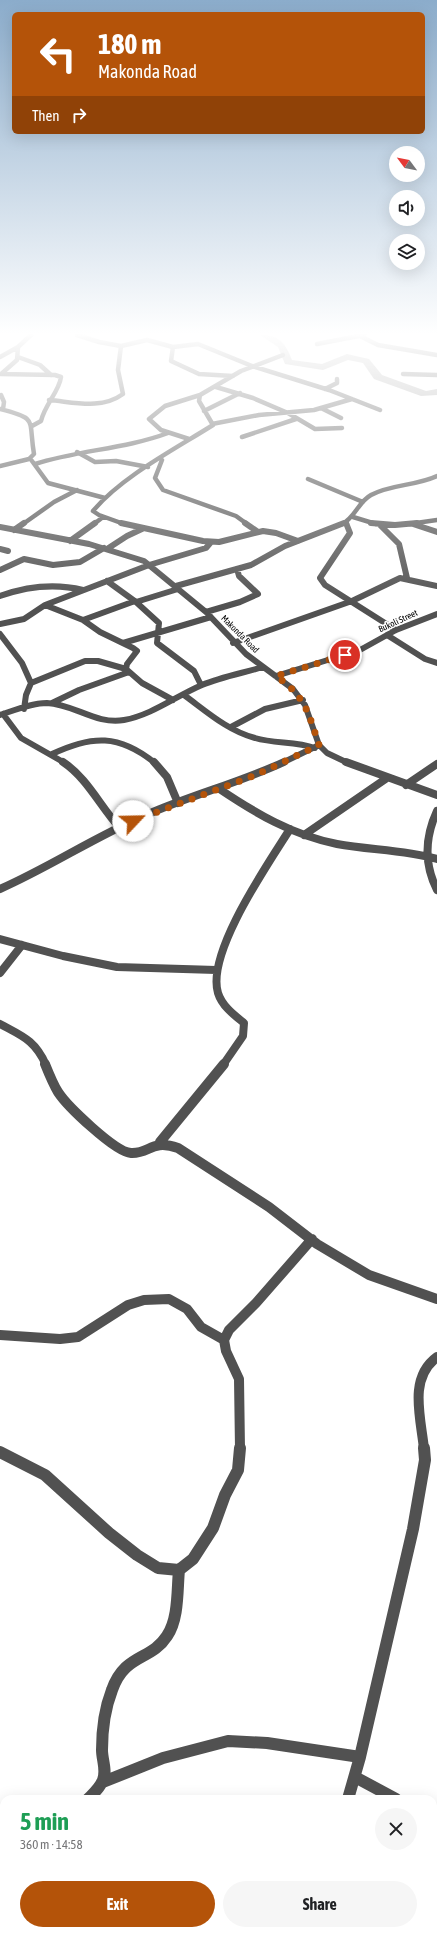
<!DOCTYPE html>
<meta charset="utf-8">
<style>
body{margin:0;font-family:"Asap Condensed",sans-serif;background:#f6f6f6;color:#202124;height:100vh;display:flex;flex-direction:column;font-size:15px;white-space:nowrap}
*{box-sizing:border-box;margin:0}
p{font-size:13px;color:#757577}
.icon{flex:none;width:22px;height:22px;fill:none;stroke:currentColor;stroke-width:2;stroke-linecap:round;stroke-linejoin:round}
.map{position:relative;flex:1;overflow:hidden}
.side{position:absolute;left:0px;top:1795px;width:437px;height:140px;display:flex;flex-direction:column;background:#fff;border-radius:12px 12px 0 0;box-shadow:0 4px 16px #0002}
.side>*{flex:none}
.top-card{position:absolute;left:12px;top:12px;width:413px;height:122px;border-radius:6px;box-shadow:0 4px 16px #0002;background:#b45309;color:#fff;overflow:hidden}
.needle{width:26px;rotate:302deg}
.buttons{position:absolute;left:389px;top:146px;display:grid;gap:8px}
.buttons a{display:grid;place-items:center;width:36px;height:36px;border-radius:50%;background:#fff;box-shadow:0 4px 16px #0002;font-size:20px}
.pin{position:absolute;display:grid;place-items:center;width:34px;height:34px;color:#fff;margin:-17px;border:2px solid #fff;border-radius:50%;box-shadow:0 1px 4px #0007}
.me{position:absolute;width:44px;margin:-22px;rotate:66deg;stroke-linejoin:round;filter:drop-shadow(0 0 3px #0008)}
.turn{display:flex;align-items:center;gap:14px;height:84px;padding:0 20px;font-size:18px}
.turn .icon{width:52px;height:52px;stroke-width:2.5}
.turn b{display:block;font-size:28px;line-height:34px}
.then{display:flex;align-items:center;height:38px;padding:0 20px;background:#0003;gap:8px;font-size:15px}
.round{display:grid;place-items:center;flex:none;width:42px;height:42px;border-radius:21px;background:#f6f6f6}
.headline{display:flex;align-items:center;justify-content:space-between;height:68px;padding:0 20px}
h1{font-size:24px;font-weight:700;line-height:30px;color:#1e9e55}
.primary-button{display:flex;gap:8px;margin-top:auto;padding:8px 20px}
.primary-button a{flex:1;height:46px;border-radius:24px;background:#b45309;color:#fff;font-size:16px;font-weight:700;line-height:46px;text-align:center}
.primary-button a+a{background:#f6f6f6;color:#202124}
.map>svg:first-child{display:block}
.lines{fill:none;stroke-linecap:round;stroke-linejoin:round}
.river{fill:#9f9f9f;fill-rule:evenodd}
.minor-far4{stroke:#515151;stroke-width:4.5}
.minor-far3{stroke:#515151;stroke-width:6}
.minor-far2{stroke:#515151;stroke-width:8}
.minor-far1{stroke:#515151;stroke-width:10}
.minor{stroke:#515151;stroke-width:12}
.route{stroke:#b45309;stroke-width:7;stroke-dasharray:0 12.6}
.labels{text-anchor:middle;stroke-width:3;stroke-linejoin:round;paint-order:stroke}
.far-street-label{font-size:9px;fill:#000;stroke:#fff}
</style>
<div class="map">
<svg width="437" height="1935" viewBox="0 0 437 1935">
<rect width="100%" height="100%" fill="#fff"/>
<g class="lines">
<path class="river" d="M260,335C279,334 286,344 292,360L322,364L347,354L369,359L382,375L426,391L437,389V395L421,396L374,379L363,363L348,360L323,370L285,364L278,347Z"/>
<path class="minor-far4" d="M77,335L99,342L121,346L147,340L173,347L198,344L252,366L329,390L380,410
M360,336L378,345L437,355
M317,344L364,335
M18,347L17,360L1,374L55,375L61,377C59,392 45,404 41,421L32,426
M173,347L171,361L199,374L233,376
M0,357L18,347L31,335
M18,357L40,365L51,375
M403,374L437,375
M216,387L253,398L288,413L315,429L342,428
M325,389L337,383V379
M1,395L4,402L3,409
M49,400C74,402 101,410 123,394L118,370L121,346
M0,409C39,419 28,419 34,454L29,459L0,466
M323,409L341,418
M204,411L240,393
M212,424L259,415L314,410L352,399
M242,437L296,419
M189,439L161,430L149,419L165,406L200,395
M77,452L95,462L116,461L148,467
M162,460L155,478L163,490L236,516L247,524
M32,461L48,483L105,498
M35,464C79,450 125,449 168,433
M308,479L363,502
M353,517L376,524
M346,522L347,524
M23,524L54,502L77,490
M94,524L103,517
M124,524L99,515L93,511C121,477 175,449 213,425L199,401L200,395L241,371L283,355
M342,524C355,518 358,502 371,495C391,484 416,486 437,476
M409,524L437,520"/>
<path class="minor-far3" d="M121,523L203,541L219,542L263,531L276,533L298,541
M245,523L258,532
M346,523L350,533L320,578L325,585L396,630
M371,523L395,525L417,523
M413,524L437,532
M380,525L399,544L407,578
M0,527L89,544L144,561L206,612L246,654L293,689L305,705L319,745L327,753L348,763
M14,530L24,523
M70,541L95,523
M0,549L8,551
M107,549L127,536L144,528
M0,570L24,559L53,565L80,562L104,548
M107,581L136,602L159,623L157,643L194,671L201,685
M176,586L251,565L285,546L344,523
M0,596C28,586 54,583 83,590
M136,602L178,589
M45,605L83,620L100,632L133,648L137,651L127,664L126,669L142,683L173,700
M206,612L240,602L258,594L239,576L237,569
M83,620L135,601
M0,624L24,619L45,605L149,565L206,548L211,542
M0,634L22,663L31,683L26,695L24,709
M387,635L425,659L437,663
M123,643L211,617
M233,643L352,601L400,578L437,586
M276,676L360,650L396,630L437,614
M31,683L85,661H98L126,669
M184,695C206,711 228,731 255,738C275,744 295,741 315,748
M52,703L79,690L129,672
M3,714L21,738L65,763
M0,715C15,710 31,703 47,703C74,704 96,725 124,720C152,715 176,696 202,685C221,677 243,673 263,667
M231,727L265,709L303,700
M52,754C92,735 119,734 155,763
M282,763L319,745"/>
<path class="minor-far2" d="M63,762C87,778 100,806 119,827
M154,762L167,777L178,803
M346,762L437,795
M406,785L437,764
M218,788C255,813 292,835 337,844C370,850 405,850 437,859
M437,811C425,837 424,864 437,890
M304,835L387,778
M0,889C50,867 96,836 146,815C191,795 239,783 284,762
M0,939L63,956L117,967L216,970
M0,973L22,945
M0,1024C22,1036 35,1040 46,1065
M223,1065L243,1036L244,1023C234,1015 222,1006 218,993C206,953 268,864 290,829"/>
<path class="minor-far1" d="M45,1064C49,1074 53,1084 58,1092C67,1106 115,1152 131,1153C150,1154 151,1139 178,1148L269,1207L317,1244L369,1275L437,1299
M160,1142L224,1064
M0,1335L60,1339L78,1337L128,1305L144,1300L169,1299L187,1309L201,1327L224,1340
M240,1449L239,1379L226,1351L224,1340L229,1330L256,1303L312,1239
M424,1449C421,1418 408,1378 437,1357"/>
<path class="minor" d="M0,1452L45,1475L109,1533L137,1555L158,1568L179,1570L193,1559L213,1528L225,1495L238,1470L240,1448
M355,1777L396,1799
M103,1782L163,1758L228,1741L267,1743L360,1757
M88,1799C94,1793 100,1788 103,1780C107,1770 102,1760 102,1750C102,1730 105,1708 112,1690C125,1653 151,1661 167,1636C179,1618 177,1590 179,1570
M348,1799L360,1757L413,1529L425,1460L424,1448
M433,1819L437,1821
M0,1891L4,1881
M20,1931V1935"/>
</g>
<linearGradient id="sky" x2="0" y2="1"><stop stop-color="#8baccb"/><stop offset="0.55" stop-color="#fff"/><stop offset="1" stop-color="#fff" stop-opacity="0"/></linearGradient>
<rect width="437" height="606" fill="url(#sky)"/>
<g class="lines">
<path class="route" d="M133,821L256,775L319,745C308,712 306,697 276,676L345,655"/>
</g>
<g class="labels">
<g class="far-street-label">
<text transform="translate(398 621) rotate(-25)" y="3">Bukoli Street</text>
<text transform="translate(240 634) rotate(45)" y="3">Makonda Road</text>
</g>
</g>
</svg>
<div class="buttons">
<a><svg class="needle" viewBox="-14 -14 28 28"><path d="M0-13l5 13h-10z" fill="#e53935"/><path d="M0 13l5-13h-10z" fill="#757577"/></svg></a>
<a><svg class="icon" aria-label="sound" viewBox="0 0 24 24"><path d="M4 9h4l5-4v14l-5-4H4zM17 9q2 3 0 6"/></svg></a>
<a><svg class="icon" aria-label="layers" viewBox="0 0 24 24"><path d="M12 4l9 5-9 5-9-5zM3 14l9 5 9-5"/></svg></a>
</div>
<div class="pin" style="left:345px;top:655px;background:#d93025"><svg class="icon" aria-label="arrive" viewBox="0 0 24 24"><path d="M6 21V4h12l-3 4 3 4H6"/></svg></div>
<svg class="me" style="left:133px;top:821px" viewBox="-20 -20 40 40"><circle r="19" fill="#fff"/><path d="M0-13L10 11 0 6-10 11z" fill="#b45309"/></svg>
<div class="top-card">
<div class="turn"><svg class="icon" aria-label="left" viewBox="0 0 24 24"><path d="M17 20v-9H6M10 6l-5 5 5 5"/></svg><div><b>180 m</b>Makonda Road</div></div>
<div class="then">Then<svg class="icon" aria-label="right" viewBox="0 0 24 24"><path d="M7 20v-9h11M14 6l5 5-5 5"/></svg></div>
</div>
<section class="side">
<div class="headline"><div><h1>5 min</h1><p>360 m · 14:58</p></div><a class="round"><svg class="icon" aria-label="close" viewBox="0 0 24 24"><path d="M6 6l12 12M18 6L6 18"/></svg></a></div>
<div class="primary-button"><a>Exit</a><a>Share</a></div>
</section>
</div>
